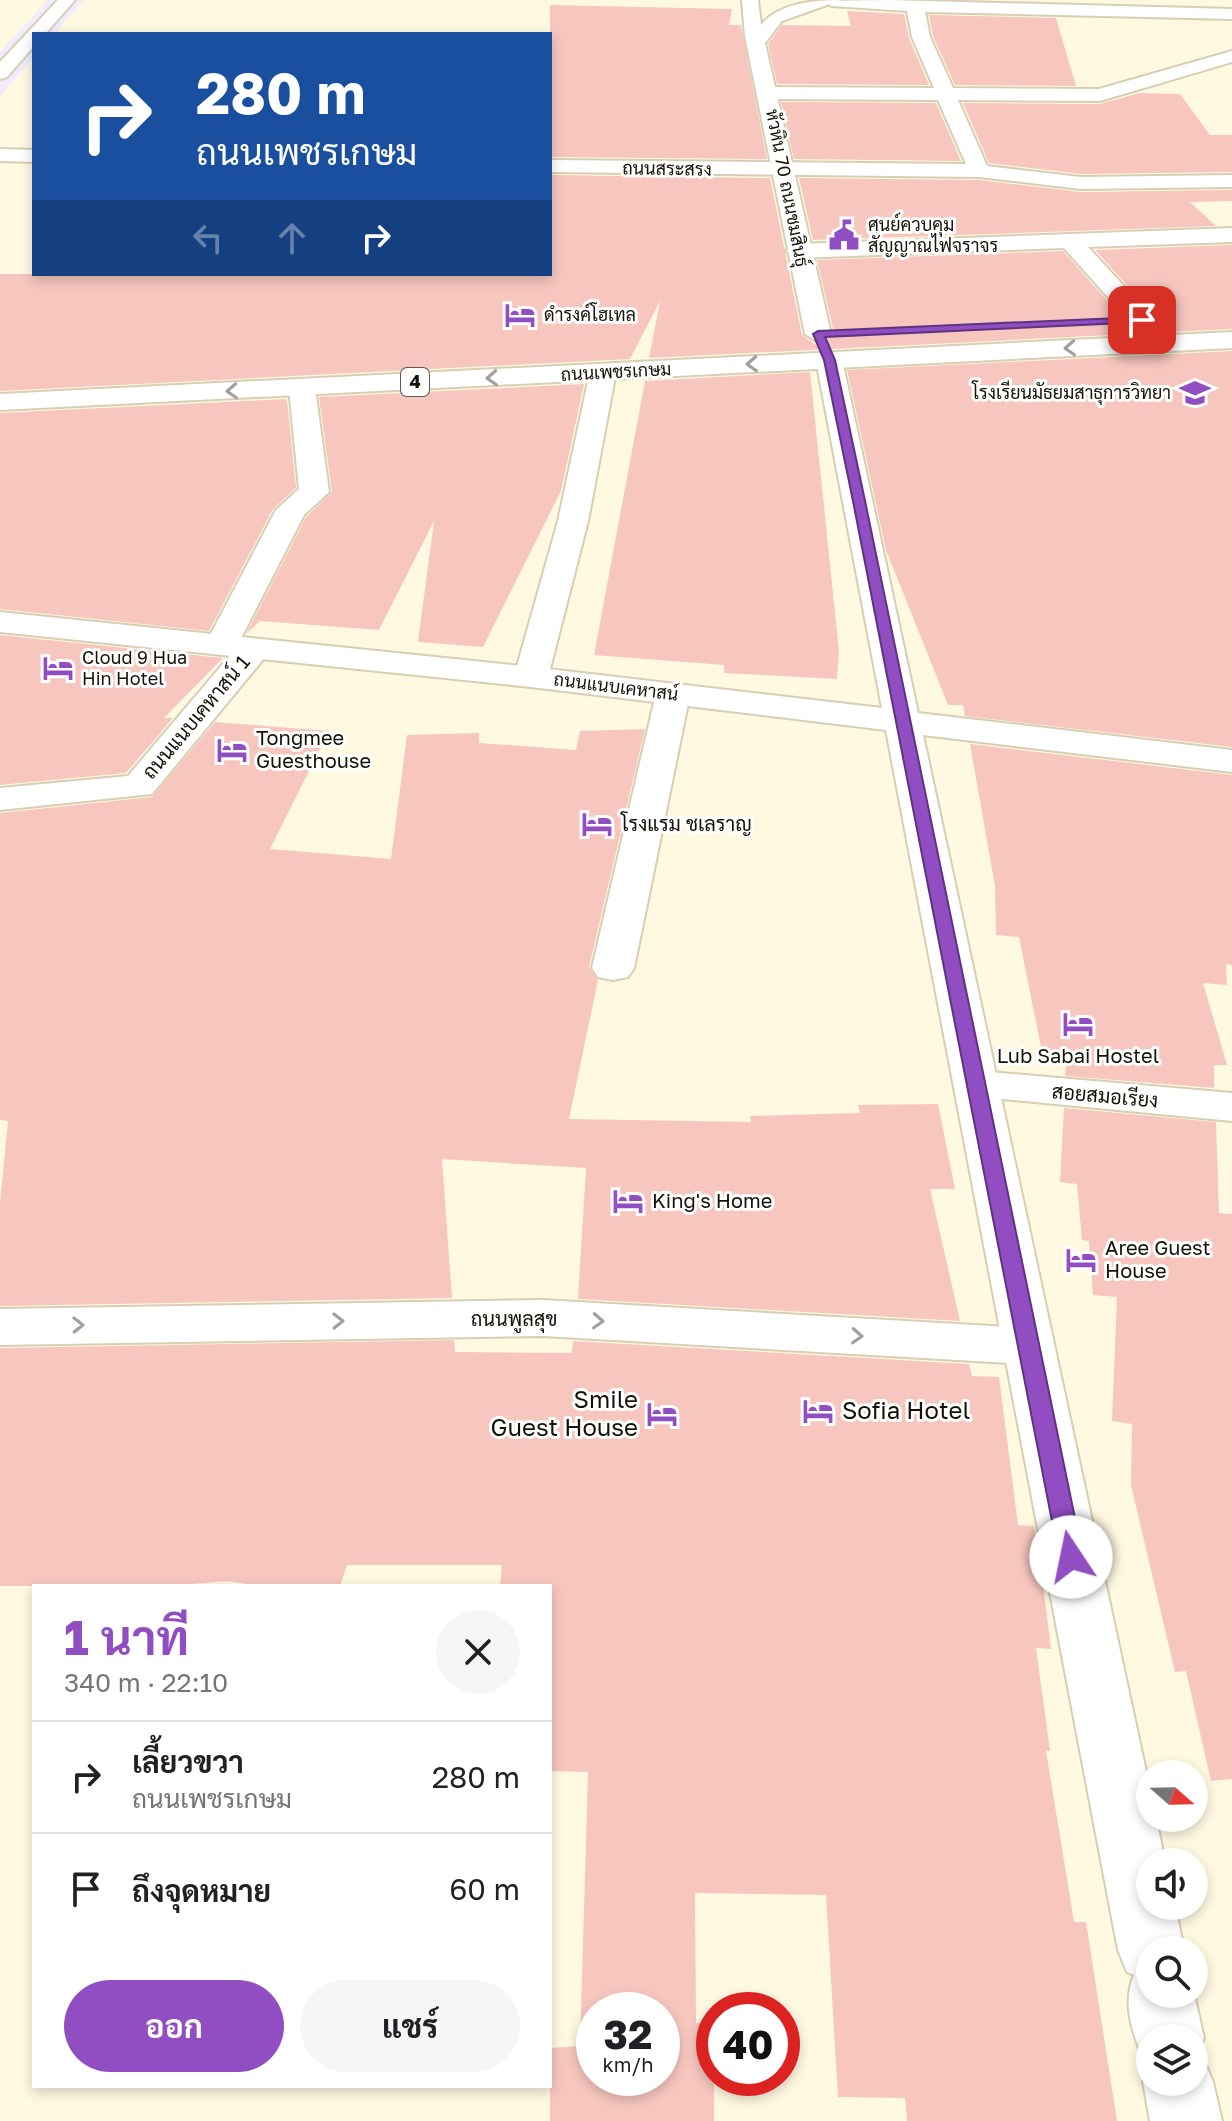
<!DOCTYPE html>
<html lang="th">
<meta charset="utf-8">
<style>
body{margin:0;font-family:"Golos Text",Sarabun,sans-serif;background:#f6f6f6;color:#202124;height:100vh;display:flex;flex-direction:column;font-size:30px;white-space:nowrap}
*{box-sizing:border-box;margin:0}
p{font-size:26px;color:#757577}
.icon{flex:none;width:44px;height:44px;fill:none;stroke:currentColor;stroke-width:2;stroke-linecap:round;stroke-linejoin:round}
.map{position:relative;flex:1;overflow:hidden}
.drawer{position:absolute;left:32px;top:1584px;width:520px;height:504px;display:flex;flex-direction:column;background:#fff;border-radius:0px;box-shadow:0 4px 12px #0003}
.drawer>*{flex:none}
.top-card{position:absolute;left:32px;top:32px;width:520px;height:244px;border-radius:0px;box-shadow:0 4px 12px #0003;background:#1a4fa0;color:#fff;overflow:hidden}
.needle{width:52px;rotate:110deg}
.fabs{position:absolute;left:1136px;top:1760px;display:grid;gap:16px}
.fabs a{display:grid;place-items:center;width:72px;height:72px;border-radius:50%;background:#fff;box-shadow:0 4px 12px #0003;font-size:40px}
.speed{position:absolute;left:576px;top:1992px;display:flex;gap:16px;font-size:40px;font-weight:700;text-align:center}
.speed>*{display:grid;place-content:center;width:104px;height:104px;border-radius:50%;background:#fff;box-shadow:0 4px 12px #0003;line-height:1}
.speed small{font-size:20px;font-weight:400}
.speed .limit{border:12px solid #d22;background:#fff;color:#111}
.pin{position:absolute;display:grid;place-items:center;width:68px;height:68px;color:#fff;margin:-34px;border-radius:16px;box-shadow:0 4px 12px #0006}
.me{position:absolute;width:88px;margin:-44px;rotate:349deg;stroke-linejoin:round;filter:drop-shadow(0 0 6px #0008)}
.turn{display:flex;align-items:center;gap:28px;height:168px;padding:0 32px;font-size:36px}
.turn .icon{width:104px;height:104px;stroke-width:2.5}
.turn b{display:block;font-size:56px;line-height:68px}
.lanes{display:flex;align-items:center;height:76px;padding:0 32px;background:#0003;justify-content:center;gap:40px;direction:ltr}
.lanes .off{opacity:.35}
.round{display:grid;place-items:center;flex:none;width:84px;height:84px;border-radius:42px;background:#f6f6f6}
.summary{display:flex;align-items:center;justify-content:space-between;height:136px;padding:0 32px}
h1{font-size:48px;font-weight:700;line-height:60px;color:#914ec3}
.cta{display:flex;gap:16px;margin-top:auto;padding:16px 32px}
.cta a{flex:1;height:92px;border-radius:48px;background:#914ec3;color:#fff;font-size:32px;font-weight:700;line-height:92px;text-align:center}
.cta a+a{background:#f6f6f6;color:#202124}
ul{padding:0;list-style:none}
li{display:flex;align-items:center;gap:24px;height:112px;padding:0 32px;border-top:2px solid #e0e0e0}
li div{flex:1}
li b{display:block;font-size:30px}
li em{font-style:normal}
.map>svg:first-child{display:block}
.commercial{fill:#f0ecfd}
.building{fill:#f7c7bf;fill-rule:evenodd}
.lines{fill:none;stroke-linecap:round;stroke-linejoin:round}
.street-casing{stroke:#d7cfb4;stroke-width:4}
.secondary-casing{stroke:#d7cfb4;stroke-width:4}
.primary-casing{stroke:#d7cfb4;stroke-width:4}
.street{fill:#fff;fill-rule:evenodd}
.secondary{fill:#fff;fill-rule:evenodd}
.primary{fill:#fff;fill-rule:evenodd}
.oneway{stroke:#a1a09c}
.route{fill:#914ec3;stroke:#5e337f;stroke-width:2}
.labels{text-anchor:middle;stroke-width:6;stroke-linejoin:round;paint-order:stroke}
.far-street-label{font-size:18px;fill:#141208;stroke:#fff}
.far-poi-label{font-size:18px;fill:#141208;stroke:#fff;text-anchor:start}
.shield{fill:#fff;stroke:#5a5952;stroke-width:2}
.shield-label{font-size:18px;font-weight:bold;fill:#141208}
.street-label{font-size:20px;fill:#141208;stroke:#fff}
.poi-label{font-size:20px;fill:#141208;stroke:#fff;text-anchor:start}
.near-poi-label{font-size:24px;fill:#141208;stroke:#fff;text-anchor:end}
</style>
<div class="map">
<svg width="1232" height="2121" viewBox="0 0 1232 2121">
<rect width="100%" height="100%" fill="#fff9e2"/>
<path class="commercial" d="M48,0H84L54,34H34V57L0,96V52Z"/>
<path class="building" d="M550,5L732,9L729,25H741L767,159L550,157Z
M847,11L904,14L909,38L929,85L777,84L768,44L782,25L851,26Z
M929,15L1056,18L1076,86L955,85L933,36Z
M1139,93L1180,94L1210,135H1232V172L1081,174L989,163L963,103L1100,104Z
M781,102L936,103L961,161L794,159Z
M550,175L770,178L802,335L816,345L834,333L817,260L1063,251L1131,327L1144,331L1157,323V318L1095,250L1232,245V329L649,358L660,301L630,359L0,391V274H550Z
M799,178L979,180L1081,192L1232,190V201L1190,202L1216,226L813,240Z
M1232,351V747L965,716L963,705H948L886,550L847,370Z
M810,372L839,651L837,679L724,673V665L594,655L645,381Z
M584,384L561,491L483,647L418,642L434,521L379,630L260,621L246,634L306,517L332,492L319,397Z
M287,399L296,488L273,509L209,631L0,609V413Z
M0,635L222,658H223L164,718H173L126,773L0,785Z
M215,722L329,731L270,849L391,859L407,735L479,733V743L576,750L580,731L645,729L589,967L598,980L569,1119L751,1122L750,1116L860,1113L858,1105L938,1104L955,1189H930L960,1321L578,1299L586,1168L442,1159L452,1298L0,1306V1203L8,1121L0,1120V813L152,797Z
M970,744L1232,775V965L1226,964L1227,985L1203,983L1227,1065H1214V1088L1065,1076L1066,1063L1044,1062L1019,937L996,935L995,886Z
M1064,1108L1216,1122L1219,1213L1232,1214V1779L1211,1781L1186,1671L1175,1672L1131,1485L1132,1424L1112,1421L1117,1297L1093,1295L1089,1241L1082,1240L1077,1184L1060,1182Z
M454,1340L455,1352L572,1353L573,1341L969,1364L972,1376L999,1377L1018,1525L1034,1526L1039,1552L1051,1649L1036,1648L1050,1751H1046L1074,1922H1086L1117,2121H907L905,2098L838,2097L826,1895L695,1893L696,2023L714,2020V2121H550V2048L580,2046L588,1772L550,1771V1586H500L502,1565H347L340,1586H261L227,1581L166,1586H0V1348ZM594,2010H662V2078H594Z"/>
<g class="lines">
<g class="street-casing">
<path id="street" d="M58,0H75L45,34H34V46L7,77L0,79V62Z
M887,0L1232,9V19L925,12L930,37L953,88L1099,89L1232,51V62L1100,101L958,100L987,166L1081,177L1232,175V187L1081,189L979,177L550,172V160L966,164L938,100L769,99L759,93L769,87L934,88L912,37L907,11L832,6L824,1Z
M0,149L34,150V162L0,161Z
M1232,228V242L1088,247L1155,320L1142,328L1133,325L1064,248L798,258L786,251L798,244Z
M603,364L612,366L616,372L588,521L548,677L543,684L531,687L519,684L514,677L558,521L590,372L594,366Z
M302,380L311,382L315,388L329,492L304,515L235,650C244,639 252,638 266,642L271,649L266,656L152,794L0,810V788L128,776L233,652L222,655L210,652L205,645L276,510L299,489L289,388L293,382Z
M673,684L685,687L690,694L634,968L628,977L613,980L598,977L592,968L656,694L661,687Z
M978,1071L1232,1093V1121L962,1095L956,1085L962,1075Z
M543,1300L1028,1328L1046,1333L1054,1346L1046,1359L1028,1364L543,1336L0,1345V1309Z"/>
</g>
<g class="secondary-casing">
<path id="secondary" d="M742,0H758L761,25C779,3 814,0 841,0L782,21L765,43L831,334L818,342L805,334L745,36Z
M829,352L842,360L918,713L1232,750V772L923,735L1150,1790V1818H1156L1165,1862H1150V1906H1175L1184,1950H1150V1994H1194L1204,2038L1196,2055L1203,2058L1213,2082L1222,2121H1150L1143,2082L1150,2065V2082H1194V2038H1150V2064L1145,2062C1132,2033 1122,2004 1134,1975L1127,1972L1118,1950L886,730L531,687L0,632V612L531,667L882,708L816,360Z"/>
</g>
<g class="primary-casing">
<path id="primary" d="M1232,332V348L0,410V394Z"/>
</g>
<use href="#street" class="street"/>
<use href="#secondary" class="secondary"/>
<use href="#primary" class="primary"/>
</g>
<defs><path id="oneway-chevron" d="M-2-3.5L2.5 0L-2 3.5" fill="none" stroke-width="1.6" stroke-linecap="round" stroke-linejoin="round" transform="scale(2)"/></defs>
<g class="oneway">
<use href="#oneway-chevron" transform="translate(1070 348) rotate(177)"/>
<use href="#oneway-chevron" transform="translate(752 364) rotate(177)"/>
<use href="#oneway-chevron" transform="translate(492 378) rotate(177)"/>
<use href="#oneway-chevron" transform="translate(232 391) rotate(177)"/>
<use href="#oneway-chevron" transform="translate(338 1321) rotate(-1)"/>
<use href="#oneway-chevron" transform="translate(598 1321) rotate(3)"/>
<use href="#oneway-chevron" transform="translate(78 1325) rotate(-1)"/>
<use href="#oneway-chevron" transform="translate(857 1336) rotate(3)"/>
</g>
<path class="route" d="M1142,317L1145,322L825,337L835,360L864,496L1083,1557L1079,1564H1063L1059,1557L852,496L824,360L813,334L818,331Z"/>
<defs>
<g id="civic-bare" transform="scale(2.4)"><path d="M-.6-6.5H3V-4.5H.6V-3L4-1V1h2V6H-6V1h2V-1L-.6-3ZM-1.2 2.5V6h2.4V2.5Z" fill="#914ec3" stroke="#fff" stroke-width="2.5" paint-order="stroke"/></g>
<g id="hotel-bare" transform="scale(2.4)"><path d="M-6-4.5h1.5V1H6V5H4.5V3h-9V5H-6ZM-4 0a1.8 1.8 0 1 1 3.6 0ZM.5 0V-2.5h3Q6-2.5 6 0Z" fill="#914ec3" stroke="#fff" stroke-width="2.5" paint-order="stroke"/></g>
<g id="school-bare" transform="scale(2.4)"><path d="M0-5L7-2L0 1L-7-2ZM-4 1L0 2.5L4 1V4Q0 6-4 4Z" fill="#914ec3" stroke="#fff" stroke-width="2.5" paint-order="stroke"/></g>
</defs>
<g fill-rule="evenodd">
<use href="#civic-bare" x="844" y="235"/>
<use href="#hotel-bare" x="520" y="315"/>
<use href="#school-bare" x="1195" y="393"/>
<use href="#hotel-bare" x="58" y="668"/>
<use href="#hotel-bare" x="232" y="750"/>
<use href="#hotel-bare" x="597" y="824"/>
<use href="#hotel-bare" x="1078" y="1024"/>
<use href="#hotel-bare" x="628" y="1201"/>
<use href="#hotel-bare" x="1081" y="1260"/>
<use href="#hotel-bare" x="818" y="1411"/>
<use href="#hotel-bare" x="662" y="1414"/>
</g>
<g class="labels">
<g class="far-street-label">
<text transform="translate(667 169) rotate(1)" y="6">ถนนสระสรง</text>
<text transform="translate(787 188) rotate(79)" y="6">หัวหิน 70 ถนนชมสินธุ์</text>
<text transform="translate(616 372) rotate(-3)" y="6">ถนนเพชรเกษม</text>
<text transform="translate(616 687) rotate(7)" y="6">ถนนแนบเคหาสน์</text>
</g>
<g class="far-poi-label">
<text x="868" y="231">ศูนย์ควบคุม<tspan x="868" dy="21">สัญญาณไฟจราจร</tspan></text>
<text x="544" y="321">ดำรงค์โฮเทล</text>
<text x="1171" y="399" text-anchor="end">โรงเรียนมัธยมสาธุการวิทยา</text>
<text x="82" y="664">Cloud 9 Hua<tspan x="82" dy="21">Hin Hotel</tspan></text>
</g>
<rect class="shield" x="401" y="368" width="28" height="28" rx="6"/>
<g class="shield-label">
<text x="415" y="388">4</text>
</g>
<g class="street-label">
<text transform="translate(196 717) rotate(-50)" y="7">ถนนแนบเคหาสน์ 1</text>
<text transform="translate(1105 1096) rotate(5)" y="7">สอยสมอเรียง</text>
<text x="514" y="1326">ถนนพูลสุข</text>
</g>
<g class="poi-label">
<text x="256" y="745">Tongmee<tspan x="256" dy="23">Guesthouse</tspan></text>
<text x="621" y="831">โรงแรม ชเลราญ</text>
<text x="1078" y="1063" text-anchor="middle">Lub Sabai Hostel</text>
<text x="652" y="1208">King's Home</text>
<text x="1105" y="1255">Aree Guest<tspan x="1105" dy="23">House</tspan></text>
</g>
<g class="near-poi-label">
<text x="638" y="1408">Smile<tspan x="638" dy="28">Guest House</tspan></text>
<text x="842" y="1419" text-anchor="start">Sofia Hotel</text>
</g>
</g>
</svg>
<div class="fabs">
<a><svg class="needle" viewBox="-14 -14 28 28"><path d="M0-13l5 13h-10z" fill="#e53935"/><path d="M0 13l5-13h-10z" fill="#757577"/></svg></a>
<a><svg class="icon" aria-label="sound" viewBox="0 0 24 24"><path d="M4 9h4l5-4v14l-5-4H4zM17 9q2 3 0 6"/></svg></a>
<a><svg class="icon" aria-label="search" viewBox="0 0 24 24"><circle cx="10" cy="10" r="6"/><path d="M15 15l6 6"/></svg></a>
<a><svg class="icon" aria-label="layers" viewBox="0 0 24 24"><path d="M12 4l9 5-9 5-9-5zM3 14l9 5 9-5"/></svg></a>
</div>
<div class="speed"><div>32<small>km/h</small></div><div class="limit">40</div></div>
<div class="pin" style="left:1142px;top:320px;background:#d93025"><svg class="icon" aria-label="arrive" viewBox="0 0 24 24"><path d="M6 21V4h12l-3 4 3 4H6"/></svg></div>
<svg class="me" style="left:1071px;top:1557px" viewBox="-20 -20 40 40"><circle r="19" fill="#fff"/><path d="M0-13L10 11 0 6-10 11z" fill="#914ec3"/></svg>
<div class="top-card">
<div class="turn"><svg class="icon" aria-label="right" viewBox="0 0 24 24"><path d="M7 20v-9h11M14 6l5 5-5 5"/></svg><div><b>280 m</b>ถนนเพชรเกษม</div></div>
<div class="lanes"><svg class="icon off" aria-label="left" viewBox="0 0 24 24"><path d="M17 20v-9H6M10 6l-5 5 5 5"/></svg><svg class="icon off" aria-label="ahead" viewBox="0 0 24 24"><path d="M12 20V5M6 11l6-6 6 6"/></svg><svg class="icon" aria-label="right" viewBox="0 0 24 24"><path d="M7 20v-9h11M14 6l5 5-5 5"/></svg></div>
</div>
<section class="drawer">
<div class="summary"><div><h1>1 นาที</h1><p>340 m · 22:10</p></div><a class="round"><svg class="icon" aria-label="close" viewBox="0 0 24 24"><path d="M6 6l12 12M18 6L6 18"/></svg></a></div>
<ul>
<li><svg class="icon" aria-label="right" viewBox="0 0 24 24"><path d="M7 20v-9h11M14 6l5 5-5 5"/></svg><div><b>เลี้ยวขวา</b><p>ถนนเพชรเกษม</p></div><em>280 m</em></li>
<li><svg class="icon" aria-label="arrive" viewBox="0 0 24 24"><path d="M6 21V4h12l-3 4 3 4H6"/></svg><div><b>ถึงจุดหมาย</b></div><em>60 m</em></li>
</ul>
<div class="cta"><a>ออก</a><a>แชร์</a></div>
</section>
</div>
